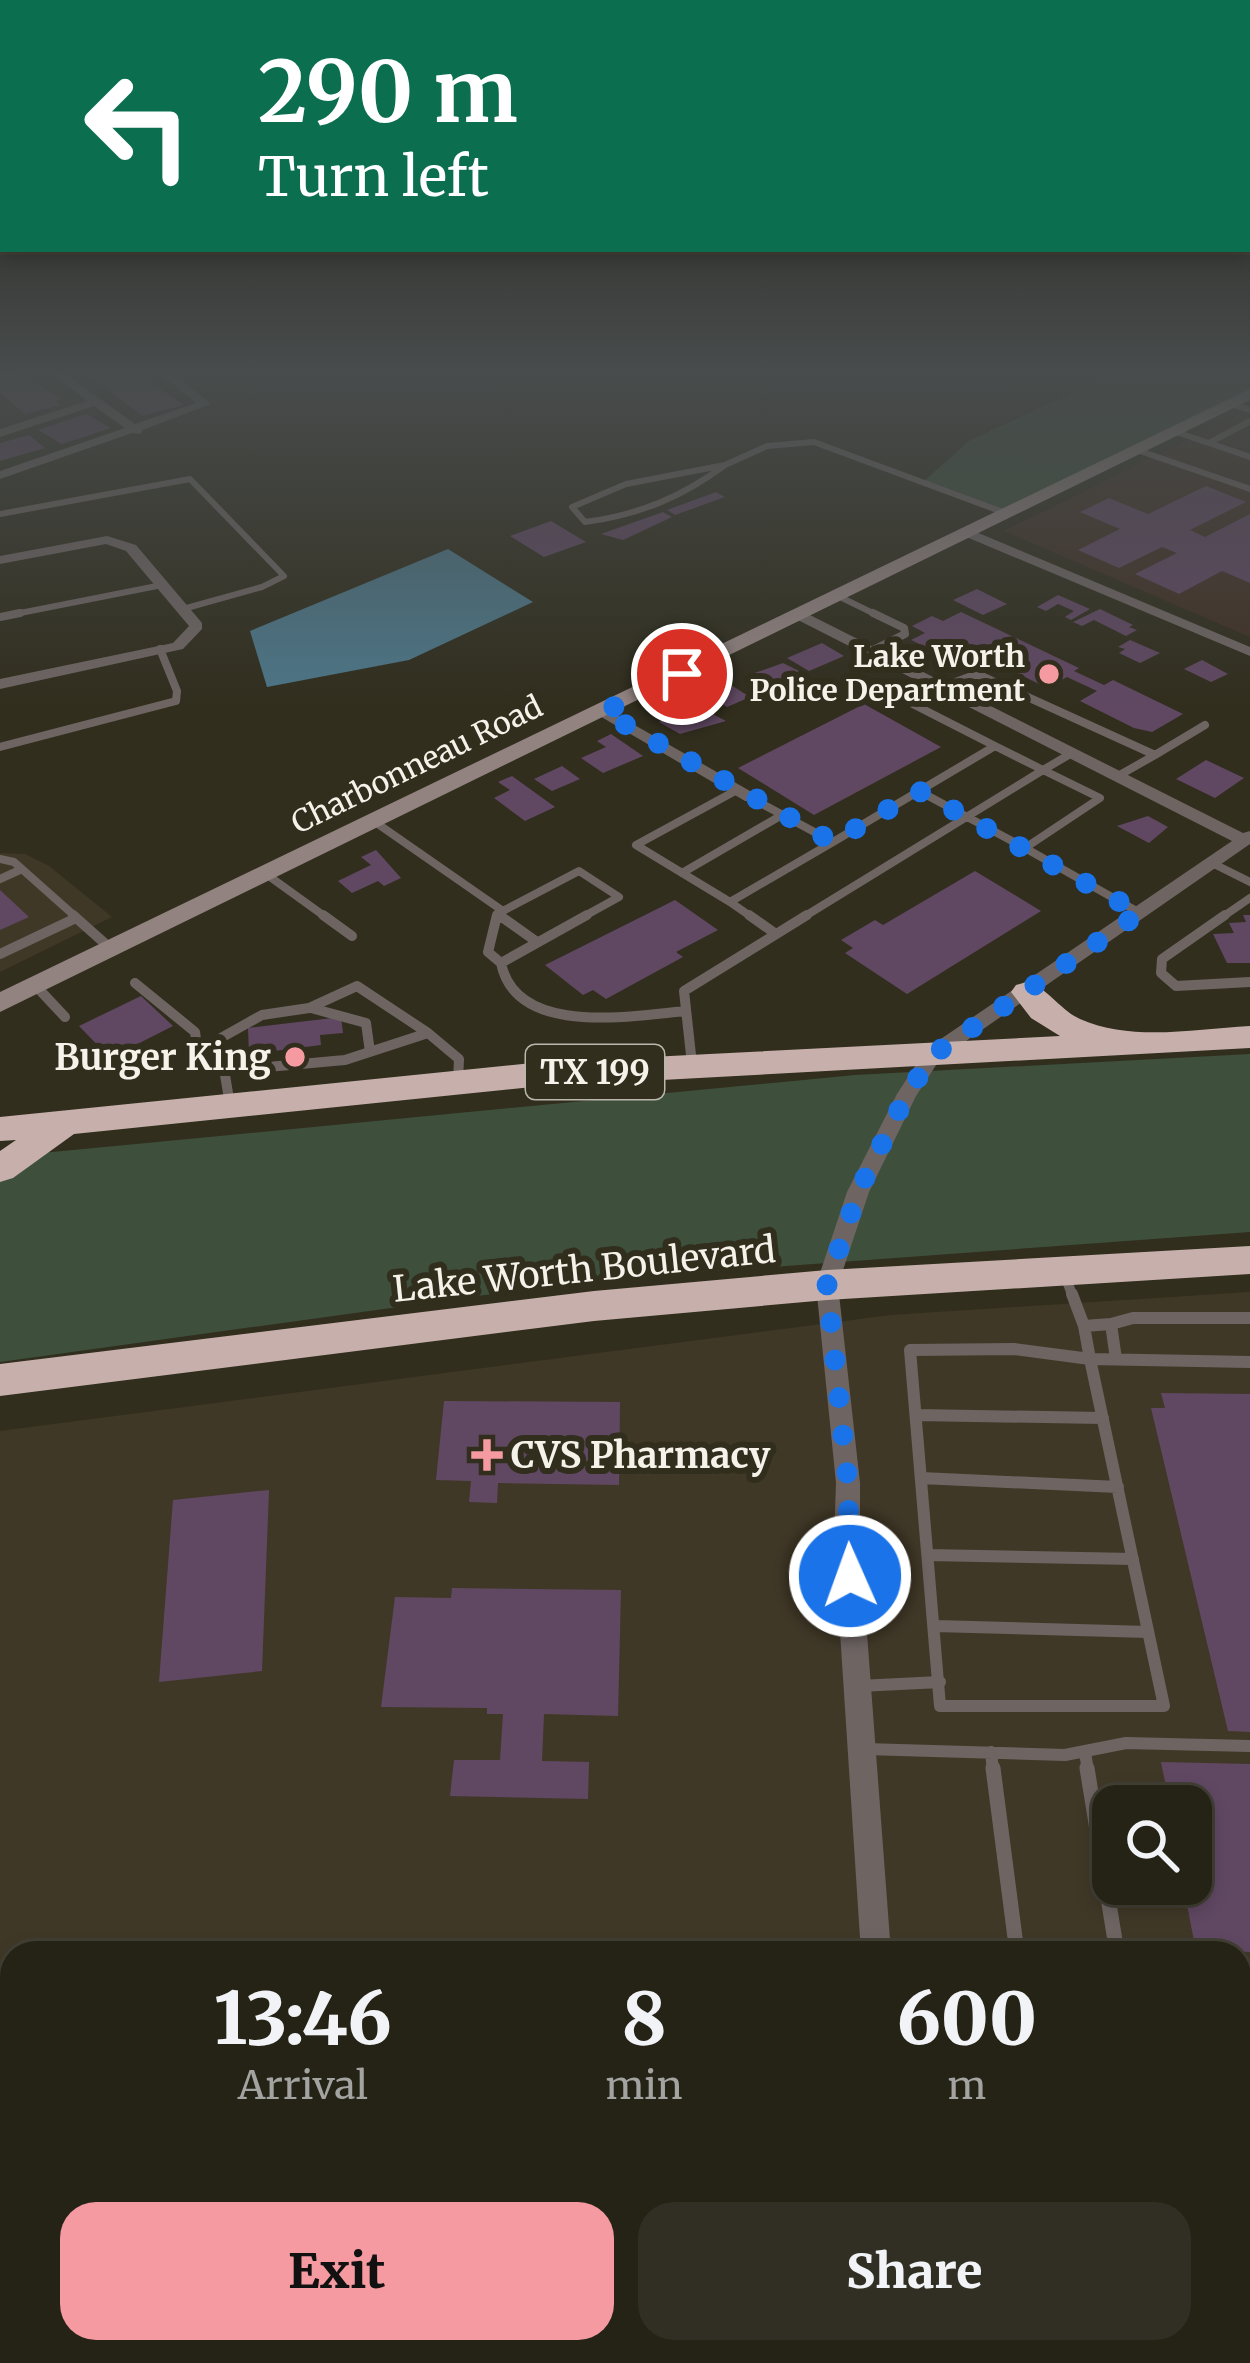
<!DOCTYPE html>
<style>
body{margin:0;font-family:Merriweather,serif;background:#312f23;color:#f1f3f6;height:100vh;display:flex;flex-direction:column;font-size:45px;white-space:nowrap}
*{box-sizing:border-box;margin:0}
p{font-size:39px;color:#a3a4a1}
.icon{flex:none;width:66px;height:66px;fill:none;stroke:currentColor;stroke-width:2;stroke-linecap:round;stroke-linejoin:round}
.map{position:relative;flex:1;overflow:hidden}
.drawer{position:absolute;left:0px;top:1941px;width:1251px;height:423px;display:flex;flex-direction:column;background:#252216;border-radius:36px 36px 0 0;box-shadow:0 6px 18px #0003,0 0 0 3px #423f35}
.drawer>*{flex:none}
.banner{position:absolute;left:0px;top:0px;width:1251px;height:252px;box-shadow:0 6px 18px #0003,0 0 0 3px #423f35;background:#0b6e4f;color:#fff;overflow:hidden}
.buttons{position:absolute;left:1092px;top:1785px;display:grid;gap:24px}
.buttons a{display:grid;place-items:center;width:120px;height:120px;border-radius:24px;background:#252216;box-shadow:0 6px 18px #0003,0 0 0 3px #423f35;font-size:60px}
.pin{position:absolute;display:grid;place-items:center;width:102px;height:102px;color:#fff;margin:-51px;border:6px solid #fff;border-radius:50%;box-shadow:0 3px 12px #0007}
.me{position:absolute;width:132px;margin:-66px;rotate:358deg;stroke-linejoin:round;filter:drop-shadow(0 0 9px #0008)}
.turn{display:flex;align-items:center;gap:42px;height:252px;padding:0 60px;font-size:54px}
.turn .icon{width:156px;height:156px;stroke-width:2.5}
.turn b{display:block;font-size:84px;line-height:102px}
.eta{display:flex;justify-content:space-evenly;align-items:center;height:204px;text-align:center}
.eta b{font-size:72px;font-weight:800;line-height:84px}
.button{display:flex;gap:24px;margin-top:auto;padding:24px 60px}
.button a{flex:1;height:138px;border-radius:36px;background:#f49aa0;color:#111;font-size:48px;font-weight:800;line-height:138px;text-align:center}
.button a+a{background:#312f23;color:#f1f3f6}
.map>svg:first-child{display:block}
.commercial{fill:#403827;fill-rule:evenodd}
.education{fill:#413126}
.green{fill:#3e4f3c}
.water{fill:#4d7687}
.building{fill:#604862}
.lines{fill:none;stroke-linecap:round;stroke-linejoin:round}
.lane-far4{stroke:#6e6563;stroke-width:6}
.lane-far3{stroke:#6e6563;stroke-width:8}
.lane-far2{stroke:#6e6563;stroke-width:10}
.lane-far1{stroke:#6e6563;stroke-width:12}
.lane{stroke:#6e6563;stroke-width:15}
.street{fill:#6e6563;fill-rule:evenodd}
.secondary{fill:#928381;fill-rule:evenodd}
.highway{fill:#c7b0ac;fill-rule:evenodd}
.route{stroke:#1a73e8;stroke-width:21;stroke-dasharray:0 37.8}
.poi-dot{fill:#f49aa0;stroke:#312e1e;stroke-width:4.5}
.labels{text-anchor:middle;stroke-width:12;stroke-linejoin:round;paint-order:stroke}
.far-poi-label{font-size:30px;font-weight:bold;fill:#f5f3e9;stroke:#312e1e;text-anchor:end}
.far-street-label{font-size:30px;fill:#f5f3e9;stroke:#312e1e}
.shield{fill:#312e1e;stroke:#bab8ac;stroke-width:3}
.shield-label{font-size:33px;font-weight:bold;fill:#f5f3e9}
.poi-label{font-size:36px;font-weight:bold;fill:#f5f3e9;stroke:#312e1e;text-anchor:end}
.street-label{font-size:36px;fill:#f5f3e9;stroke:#312e1e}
</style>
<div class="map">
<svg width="1250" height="2363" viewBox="0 0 1250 2363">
<rect width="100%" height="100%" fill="#312e1e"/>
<path class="commercial" d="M0,853L25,854L49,866L112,917L0,972Z
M1250,1292V2363H0V1431L891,1315ZM1113,1806H1191V1884H1113ZM12,1953H1239V2352H12Z"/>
<path class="education" d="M1250,409V637L1004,531Z"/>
<path class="green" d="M1114,373H1250V395L1008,514L924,481L969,441Z
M1250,1054V1232L593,1280L0,1362V1157L855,1075Z"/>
<path class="water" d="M448,549L533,602L409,660L267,687L250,631Z"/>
<path class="building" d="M87,373H137L184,405L142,416Z
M24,375L61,399L55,401L61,405L25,414L0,393V381Z
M86,414L111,428L62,444L38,430Z
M29,435L45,448L0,461V443Z
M1206,486L1246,502L1190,530L1205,537L1250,514V583L1222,571L1179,594L1135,574L1177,553L1162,547L1119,568L1078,550L1120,529L1080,512L1109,498L1148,514Z
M716,492L725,497L675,515L667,510Z
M663,512L672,517L623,540L601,534Z
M551,521L586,542L544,557L510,536Z
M977,589L1007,604L983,615L953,600Z
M1058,595L1090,609L1071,620L1065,617L1074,611L1058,604L1046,611L1037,607Z
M1100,609L1133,625L1129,627L1137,630L1126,636L1094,620L1082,626L1073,622Z
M961,612L1079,668L1074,671L1104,685L1113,680L1183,714L1152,732L1134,728L1080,701L1097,691L1067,677L1047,688L1003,666L996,670L983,663L971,669L911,640L925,633L912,626L932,616L943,621Z
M1130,640L1160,653L1140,663L1119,653L1125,649L1118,647Z
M822,643L844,656L809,671L787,658Z
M1202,660L1228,674L1211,682L1184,669Z
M783,663L799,671L791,675L803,681L793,686L782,680L766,688L746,676Z
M731,685L750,697L727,707L708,695Z
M693,704L726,721L680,734L659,722Z
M864,704L941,747L814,815L738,768Z
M611,734L643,756L603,773L581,758L606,747L597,741Z
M1206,760L1244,778L1215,798L1176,779Z
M562,766L580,779L552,791L534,779Z
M512,776L555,807L525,821L494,798L510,790L498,782Z
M1148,816L1168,827L1149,843L1117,826Z
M376,850L401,878L384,886L378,881L352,893L338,881L371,865L361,857Z
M975,871L1041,911L907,994L845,953L853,948L841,940L875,920L883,925Z
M0,890L29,917L0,930Z
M675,900L718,930L676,952L683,957L606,999L593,990L583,995L545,965Z
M1243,915H1250V963H1227L1213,934L1234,933L1229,923L1246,922Z
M141,996L173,1026L110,1058L79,1026Z
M341,1017L343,1033L320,1035L321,1045L249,1054L248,1028Z
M1161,1393L1250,1394V1732L1228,1731L1151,1408H1165Z
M444,1401L620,1402L619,1485L498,1483L497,1503L469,1502L471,1481L436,1480Z
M269,1490L262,1671L159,1682L173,1500Z
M452,1588L621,1590L618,1716L544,1714L542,1761L589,1762L588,1799L450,1796L454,1760H500L503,1714H487V1708L381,1707L395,1597L451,1598Z
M1161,1762L1250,1764V1952L1196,1951L1183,1884H1191V1806H1170Z
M12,1995V2115L0,2116V1996Z"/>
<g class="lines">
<path class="lane-far4" d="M1231,404L1250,410
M1176,432L1250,457
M1209,443L1250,421
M1140,451L1250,489
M725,465C682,497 639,515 585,522L572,507L626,484Z
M725,465L767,446L814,442L1008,514
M0,514L190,479L284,576L262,587L183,609
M840,597L879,616
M5,616L162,585"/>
<path class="lane-far3" d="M0,617L20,613
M871,651L905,634L904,628L873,613
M929,681L897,696L995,746
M942,687L977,674L1155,755L1118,776
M0,747L176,701L177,691L160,649
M1155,755L1205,725
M1043,770L1100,798L1025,848L1140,913
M1043,770L1072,753
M919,791L1025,848
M751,798L833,842L995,746L1043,770L802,918
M375,822L503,911
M0,859L14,862L77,918
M1212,863L1250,882
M682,873L782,815
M266,874L327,918
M0,879L22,869
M730,902L636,845L737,790
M503,918L497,914L579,871L619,897L581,918
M753,918L730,902L833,842
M1221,918L1250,898"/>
<path class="lane-far2" d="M73,915L110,948
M323,915L352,936
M497,915L488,952L501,963
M499,915L537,942
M587,915L501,963C516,1037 630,1016 686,1011
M749,915L776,934
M1225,915L1162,959L1161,973L1176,986L1250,982
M0,954L76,918
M135,983L195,1032L197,1046L189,1063
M35,985L65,1017
M311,1008L366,1023L370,1052
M428,1033L459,1059L458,1081
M692,1064L684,991L807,915
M225,1071L345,1060L428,1033L357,986L309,1008L262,1015L219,1039L230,1105
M1064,1273L1073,1297"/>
<path class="lane-far1" d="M1072,1294L1084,1326
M1111,1324L1084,1326L1090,1359L1250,1362
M1014,1349L1090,1359L1164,1706H940L910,1350Z
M1116,1359L1111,1324L1133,1318H1250
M916,1415L1103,1418
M921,1478L1118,1487
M928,1555L1133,1559
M935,1626L1148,1632
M859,1686L940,1682
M865,1749L1065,1755L1126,1743L1250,1746
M991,1752L993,1771
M1085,1752L1088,1771"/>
<path class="lane" d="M993,1768L1017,1953
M1087,1768L1117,1953
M1239,2203H1250
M301,2352L308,2358L609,2363
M776,2352L778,2363
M864,2363L880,2352"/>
<path class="street" d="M20,373L19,375L0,381V374Z
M51,373H64L135,424L196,403L160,373H173L211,404L142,430L141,434L132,433L0,479V471L125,428L94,406L0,437V429L87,401Z
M969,529L1250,647V656L964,536V530Z
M107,536L136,545L202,623V629L183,649L0,689V679L173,643L189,626L126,551L106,544L0,564V556Z
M796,613H806L1243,833L1250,831V844L940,1059L916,1096L869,1192L838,1285L860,1483V1540L891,1953H861L834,1540L836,1483L816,1285L847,1192L897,1094L926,1049L1232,841L796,619Z
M603,707L757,795L759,798L757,801H745L598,715L595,712Z
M964,2352H1002L1007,2363H968Z"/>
<path class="secondary" d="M1250,389V400L0,1012V992Z"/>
<path class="highway" d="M1027,982C1047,987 1060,1010 1080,1019C1132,1042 1194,1029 1250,1026V1048L532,1087L74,1134L13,1178L0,1182V1151L16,1140L0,1141V1117L532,1063L1060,1036L1031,1018L1011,992L1016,985Z
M1250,1246V1274L827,1300L594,1321L0,1396V1364L594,1291L827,1270Z"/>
</g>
<linearGradient id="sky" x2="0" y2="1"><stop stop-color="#1b1910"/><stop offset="0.53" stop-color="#484c4c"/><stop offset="1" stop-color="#484c4c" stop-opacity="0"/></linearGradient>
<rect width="1250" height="704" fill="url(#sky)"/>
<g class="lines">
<path class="route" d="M682,674L603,712L833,842L919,791L1140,913L934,1054L907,1094L858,1192L827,1285L848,1483L850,1576"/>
</g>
<g class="poi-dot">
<circle cx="1049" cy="674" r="12"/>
<circle cx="295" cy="1057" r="12"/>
<path d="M481 1437h12v12h12v12h-12v12h-12v-12h-12v-12h12z"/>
</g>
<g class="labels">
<g class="far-poi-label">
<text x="1025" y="667">Lake Worth<tspan x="1025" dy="34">Police Department</tspan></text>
</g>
<g class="far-street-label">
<text transform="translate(417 765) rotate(-26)" y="10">Charbonneau Road</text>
</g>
<rect class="shield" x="526" y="1045" width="138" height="54" rx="9"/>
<g class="shield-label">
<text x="595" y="1084">TX 199</text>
</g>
<g class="poi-label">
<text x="271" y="1070">Burger King</text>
<text x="511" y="1468" text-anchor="start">CVS Pharmacy</text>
</g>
<g class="street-label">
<text transform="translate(584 1269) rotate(-6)" y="13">Lake Worth Boulevard</text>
</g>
</g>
</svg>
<div class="buttons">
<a><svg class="icon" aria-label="search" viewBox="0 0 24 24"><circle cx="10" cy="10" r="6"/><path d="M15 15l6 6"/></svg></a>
</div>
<div class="pin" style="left:682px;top:674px;background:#d93025"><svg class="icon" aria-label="arrive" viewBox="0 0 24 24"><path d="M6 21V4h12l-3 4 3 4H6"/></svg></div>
<svg class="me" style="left:850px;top:1576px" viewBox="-20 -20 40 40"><circle r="17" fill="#1a73e8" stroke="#fff" stroke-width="3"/><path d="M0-11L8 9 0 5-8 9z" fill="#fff"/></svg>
<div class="banner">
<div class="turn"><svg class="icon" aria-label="left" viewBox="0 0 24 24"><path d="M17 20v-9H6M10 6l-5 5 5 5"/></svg><div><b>290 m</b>Turn left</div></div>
</div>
<section class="drawer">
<div class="eta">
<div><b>13:46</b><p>Arrival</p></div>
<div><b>8</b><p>min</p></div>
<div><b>600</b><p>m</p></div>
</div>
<div class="button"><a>Exit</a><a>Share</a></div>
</section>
</div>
